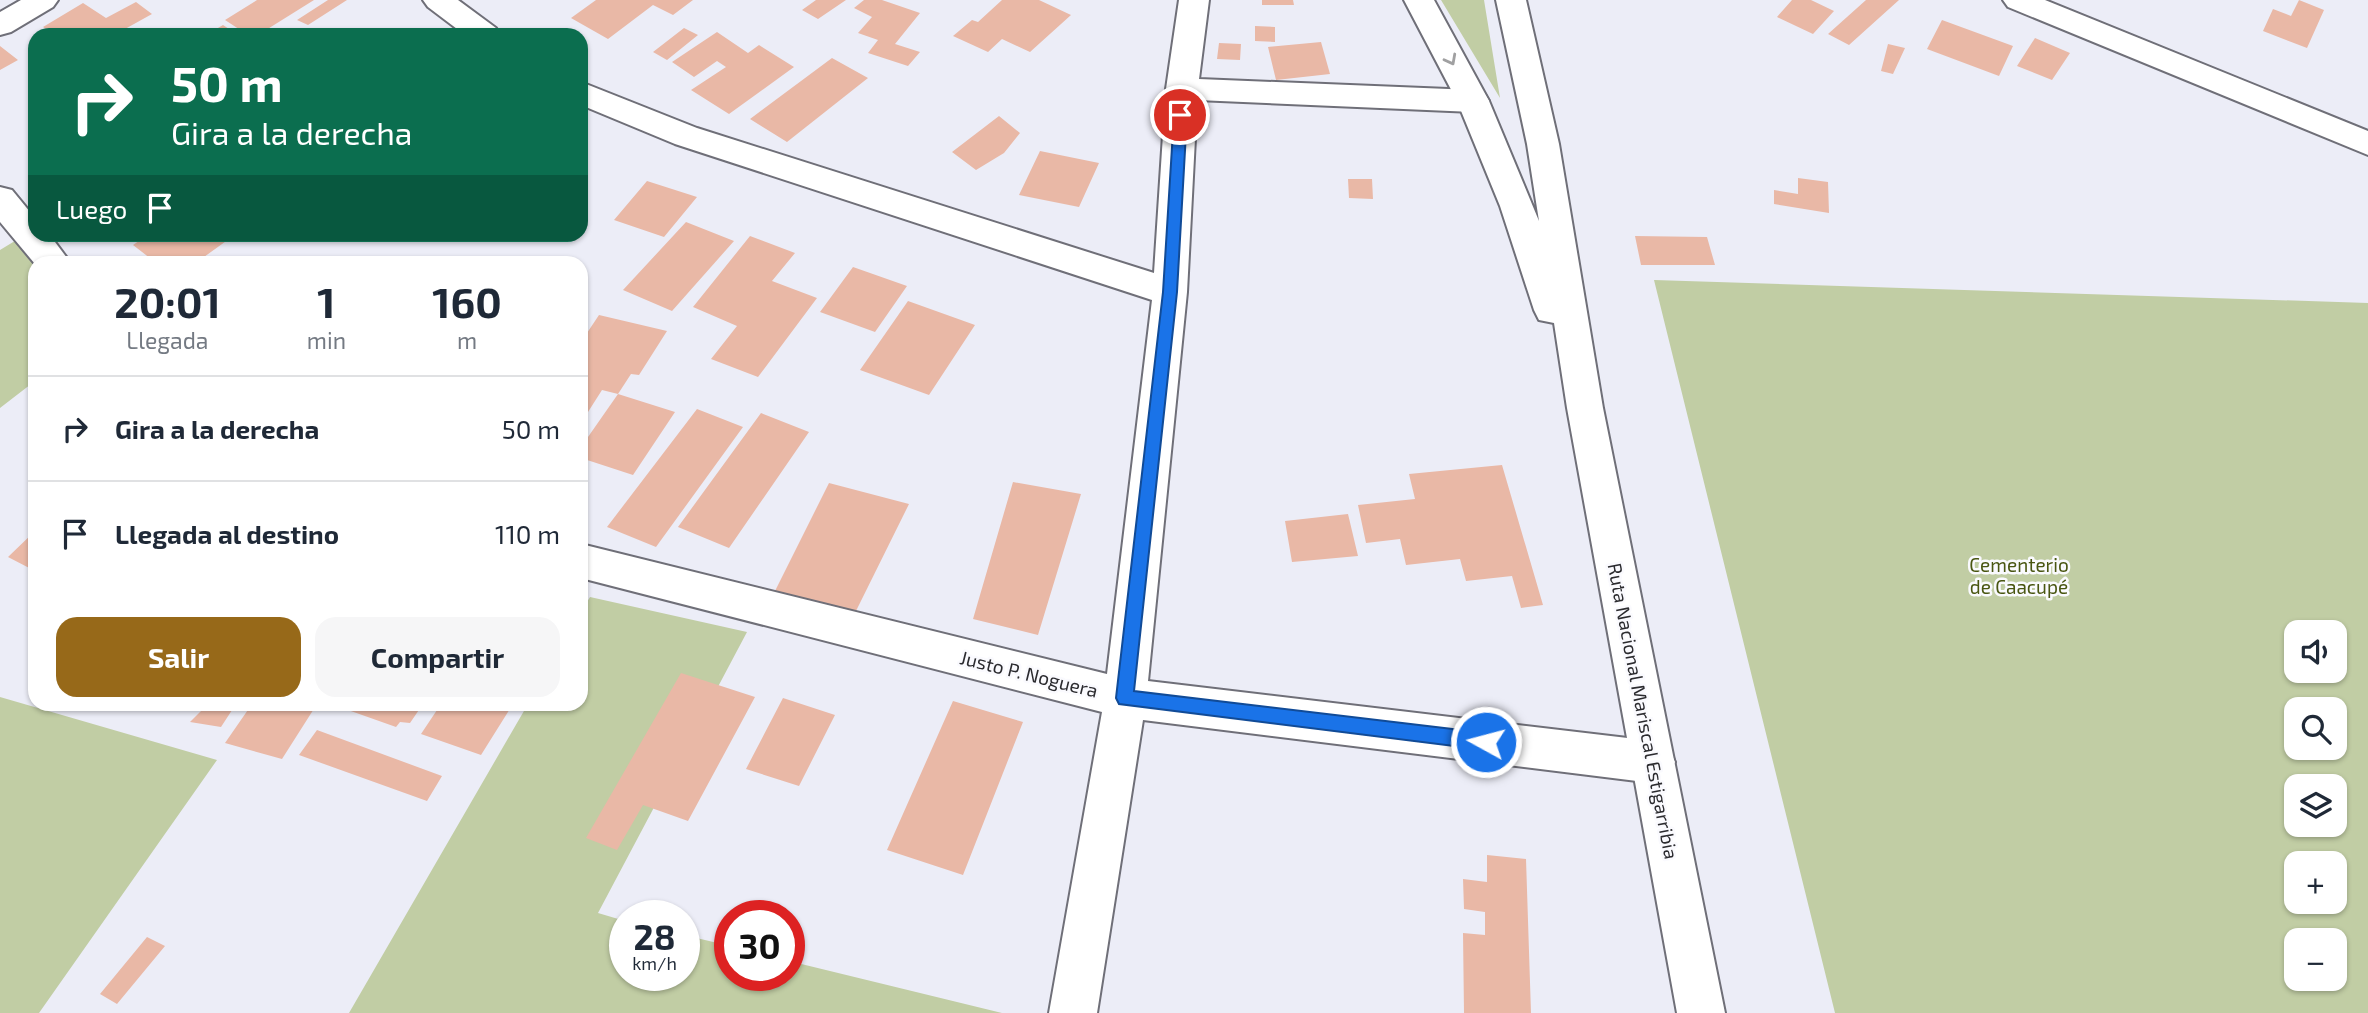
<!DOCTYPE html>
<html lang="es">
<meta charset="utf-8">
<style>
body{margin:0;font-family:"Exo 2",sans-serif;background:#f6f6f7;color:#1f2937;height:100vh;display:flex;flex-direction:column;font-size:26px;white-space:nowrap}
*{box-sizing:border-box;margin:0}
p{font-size:23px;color:#747a83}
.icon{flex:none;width:38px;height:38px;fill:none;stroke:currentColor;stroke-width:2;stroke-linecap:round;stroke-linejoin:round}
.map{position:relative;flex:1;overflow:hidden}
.panel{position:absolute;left:28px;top:256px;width:560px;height:455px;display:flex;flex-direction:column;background:#fff;border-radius:21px;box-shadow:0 2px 5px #0004}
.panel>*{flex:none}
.guide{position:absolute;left:28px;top:28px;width:560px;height:214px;border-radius:21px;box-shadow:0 2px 5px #0004;background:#0b6e4f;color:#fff;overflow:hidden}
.fabs{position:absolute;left:2284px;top:620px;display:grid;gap:14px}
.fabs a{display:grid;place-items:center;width:63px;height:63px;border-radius:14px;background:#fff;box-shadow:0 2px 5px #0004;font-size:35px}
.speed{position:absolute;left:609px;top:900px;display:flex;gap:14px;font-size:35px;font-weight:700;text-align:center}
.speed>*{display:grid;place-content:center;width:91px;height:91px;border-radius:50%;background:#fff;box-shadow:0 2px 5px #0004;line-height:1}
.speed small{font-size:18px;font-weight:400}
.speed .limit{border:10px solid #d22;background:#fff;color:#111}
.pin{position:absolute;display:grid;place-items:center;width:60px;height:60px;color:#fff;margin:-30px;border:4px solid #fff;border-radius:50%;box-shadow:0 2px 7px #0007}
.me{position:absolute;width:77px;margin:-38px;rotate:277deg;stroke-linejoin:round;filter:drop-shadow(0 0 5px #0008)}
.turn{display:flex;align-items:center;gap:24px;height:147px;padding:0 28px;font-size:32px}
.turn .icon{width:91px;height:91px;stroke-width:2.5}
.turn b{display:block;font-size:49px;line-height:60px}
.then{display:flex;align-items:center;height:66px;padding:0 28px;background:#0003;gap:14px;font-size:26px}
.eta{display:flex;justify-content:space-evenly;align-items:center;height:119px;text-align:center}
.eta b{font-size:42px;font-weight:700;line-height:49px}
.cta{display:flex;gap:14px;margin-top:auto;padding:14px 28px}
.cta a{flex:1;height:80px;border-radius:21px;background:#976919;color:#fff;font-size:28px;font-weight:700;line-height:80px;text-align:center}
.cta a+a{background:#f6f6f7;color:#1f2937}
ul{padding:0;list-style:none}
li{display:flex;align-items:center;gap:21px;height:105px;padding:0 28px;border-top:2px solid #e0e1e3}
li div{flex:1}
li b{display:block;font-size:26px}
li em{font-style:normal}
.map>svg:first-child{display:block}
.green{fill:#c1cda4;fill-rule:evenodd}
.building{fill:#e9b8a6}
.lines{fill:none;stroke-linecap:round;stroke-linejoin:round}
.minor-casing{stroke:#6f6f78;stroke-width:4}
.major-casing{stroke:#6f6f78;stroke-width:4}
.minor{fill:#fff;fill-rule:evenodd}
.major{fill:#fff;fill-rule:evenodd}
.oneway{stroke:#a0a0a1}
.route{fill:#1a73e8;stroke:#114b97;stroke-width:2}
.labels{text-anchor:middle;stroke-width:5;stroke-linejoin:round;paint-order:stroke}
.park-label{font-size:19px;fill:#495611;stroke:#fafafe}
.street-label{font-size:19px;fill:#2b2b2f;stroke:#fafafe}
</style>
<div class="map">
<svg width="2368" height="1013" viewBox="0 0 2368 1013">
<rect width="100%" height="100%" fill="#ecedf7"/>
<path class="green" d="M1441,0H1484L1500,98Z
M28,233L35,262V381L0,408V250Z
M1654,280L2368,303V1013H1835ZM2296,632H2334V670H2296ZM2296,709H2334V747H2296ZM2296,786H2334V824H2296ZM2296,863H2334V901H2296ZM2296,940H2334V978H2296Z
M590,597L747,632L598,913L625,921V975H684V935L730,946V975H789V961L1002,1013H349L528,704H581V612Z
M0,697L217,760L39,1013H0Z"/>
<path class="building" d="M257,0H314L258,35H248L225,20Z
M328,0H347L308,25L297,20Z
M596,0H693L673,15L653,5L608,39L571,18Z
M816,0H846L818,19L802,10Z
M864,0H882L920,13L895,44L920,52L908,66L868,53L878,40L858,33L872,17L854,8Z
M1002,0H1039L1071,15L1030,52L1002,39L988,52L953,36L972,20L978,22Z
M1262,0H1293L1294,5H1262Z
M1792,0H1811L1834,11L1813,34L1777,17Z
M1866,0H1899L1849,45L1828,34Z
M2299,0L2324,10L2307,48L2263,31L2273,9L2291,16Z
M136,2L152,14L116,34L110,29L99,35H55L43,27L83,3L106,18Z
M1942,20L2013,46L1999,76L1927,49Z
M223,25L238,35H206Z
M1255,26L1275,27V42L1255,41Z
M684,28L698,35L667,60L653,52Z
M717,32L748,53L759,45L794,67L729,114L691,90L726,67L717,61L694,77L672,62Z
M2035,38L2070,53L2052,80L2017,66Z
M1321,42L1330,74L1276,80L1268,47Z
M1219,43L1241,44L1240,60L1217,59Z
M1888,44L1905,48L1893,74L1881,71Z
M0,46L18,60L0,70Z
M832,58L868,78L787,142L750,119Z
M999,116L1020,133L1004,153L976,170L952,152Z
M1040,151L1099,163L1079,207L1019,195Z
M1798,178L1828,182L1829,213L1774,204V190L1798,194Z
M1348,179H1372L1373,199L1349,198Z
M647,181L697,197L664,237L614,220Z
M686,222L734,241L672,311L623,290Z
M149,234H236L197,262H189L180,257L172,262H155L133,245Z
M750,236L795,253L772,281L817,298L758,377L711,359L737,326L693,307Z
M1635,236L1707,237L1715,265H1641Z
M853,267L907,286L875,332L820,312Z
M908,301L975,325L929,395L860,370Z
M599,315L667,331L639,375L631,374L618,394L602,390L581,423V342Z
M618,394L675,412L633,475L581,458V447Z
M697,409L743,427L656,547L607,527Z
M761,413L809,432L729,548L678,527Z
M1502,465L1543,605L1521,608L1512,576L1466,581L1460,559L1406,565L1400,539L1366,543L1358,505L1415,499L1409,474Z
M1013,482L1081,494L1038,635L973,619Z
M829,483L909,504L854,615L773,595Z
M1348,514L1358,556L1292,562L1285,521Z
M35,531V571L8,557Z
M681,673L755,697L688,821L643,805L617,850L586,838Z
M783,698L835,715L799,786L746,769Z
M953,701L1023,722L963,875L887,850Z
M208,704H236L221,727L190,722Z
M252,704H317L282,759L225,743Z
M331,704H423L410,723L400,722L396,727Z
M441,704H513L481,755L421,734Z
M317,730L442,776L427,801L299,755Z
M1487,855L1526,859L1531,1013H1464L1463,933L1485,935V912L1464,909L1463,879L1487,882Z
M147,937L165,946L117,1004L100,994Z"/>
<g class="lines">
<g class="minor-casing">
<path id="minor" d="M21,0H58L53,7L11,32L0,35V12Z
M423,0H458L496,28L500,35H465L428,7Z
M1179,0H1209L1199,79L1473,90L1484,93L1489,101L1484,109L1473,112L1197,100L1187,292L1148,681L1653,741L1668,747L1675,762L1668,777L1653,783L1143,720L1097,1013H1049L1102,712L581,578V544L1107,674L1152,300L675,144L581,105V82L697,128L1154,273L1166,89Z
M2003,0H2045L2368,131V155L2008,7Z
M0,187L12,190L35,218V234H49L70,262L35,264L0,222Z"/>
</g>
<g class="major-casing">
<path id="major" d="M1404,0H1434L1489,101L1539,221L1527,144L1496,0H1526L1559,144L1603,408L1725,1013H1677L1567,408L1554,323L1539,320L1534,310L1500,206L1457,101Z"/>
</g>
<use href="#minor" class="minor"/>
<use href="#major" class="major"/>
</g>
<defs><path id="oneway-chevron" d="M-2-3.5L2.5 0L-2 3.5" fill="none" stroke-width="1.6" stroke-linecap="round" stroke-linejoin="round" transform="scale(1.75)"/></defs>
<use class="oneway" href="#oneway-chevron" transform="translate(1451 60) rotate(62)"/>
<path class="route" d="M1180,110L1187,115L1177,292L1134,691L1486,733L1492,736L1495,742L1492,748L1486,750L1119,704L1116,698L1163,292L1174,115Z"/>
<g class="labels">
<g class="park-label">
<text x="2019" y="572">Cementerio<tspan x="2019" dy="22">de Caacupé</tspan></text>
</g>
<g class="street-label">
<text transform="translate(1029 674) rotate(14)" y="7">Justo P. Noguera</text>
<text transform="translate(1643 711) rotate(79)" y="7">Ruta Nacional Mariscal Estigarribia</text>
</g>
</g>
</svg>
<div class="fabs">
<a><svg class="icon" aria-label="sound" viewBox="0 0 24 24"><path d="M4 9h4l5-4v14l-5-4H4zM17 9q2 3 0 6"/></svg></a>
<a><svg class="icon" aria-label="search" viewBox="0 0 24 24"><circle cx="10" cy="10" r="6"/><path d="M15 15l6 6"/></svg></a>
<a><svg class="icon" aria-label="layers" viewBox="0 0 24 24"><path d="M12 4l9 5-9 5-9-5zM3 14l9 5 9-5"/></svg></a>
<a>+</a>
<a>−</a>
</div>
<div class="speed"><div>28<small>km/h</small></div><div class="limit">30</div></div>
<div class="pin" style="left:1180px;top:115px;background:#d93025"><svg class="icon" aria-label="arrive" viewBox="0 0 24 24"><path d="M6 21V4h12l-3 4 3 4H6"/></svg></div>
<svg class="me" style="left:1486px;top:742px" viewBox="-20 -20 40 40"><circle r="17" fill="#1a73e8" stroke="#fff" stroke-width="3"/><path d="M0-11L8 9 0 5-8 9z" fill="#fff"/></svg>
<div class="guide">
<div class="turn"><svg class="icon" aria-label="right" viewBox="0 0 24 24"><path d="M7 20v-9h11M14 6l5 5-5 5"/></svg><div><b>50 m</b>Gira a la derecha</div></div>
<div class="then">Luego<svg class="icon" aria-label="arrive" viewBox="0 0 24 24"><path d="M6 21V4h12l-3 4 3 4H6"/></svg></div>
</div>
<section class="panel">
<div class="eta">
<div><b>20:01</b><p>Llegada</p></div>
<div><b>1</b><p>min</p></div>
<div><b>160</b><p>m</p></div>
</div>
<ul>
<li><svg class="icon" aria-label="right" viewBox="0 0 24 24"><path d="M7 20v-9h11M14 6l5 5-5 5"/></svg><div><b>Gira a la derecha</b></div><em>50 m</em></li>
<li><svg class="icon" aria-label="arrive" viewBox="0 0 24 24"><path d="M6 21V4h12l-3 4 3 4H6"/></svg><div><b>Llegada al destino</b></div><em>110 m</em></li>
</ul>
<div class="cta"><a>Salir</a><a>Compartir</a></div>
</section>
</div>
